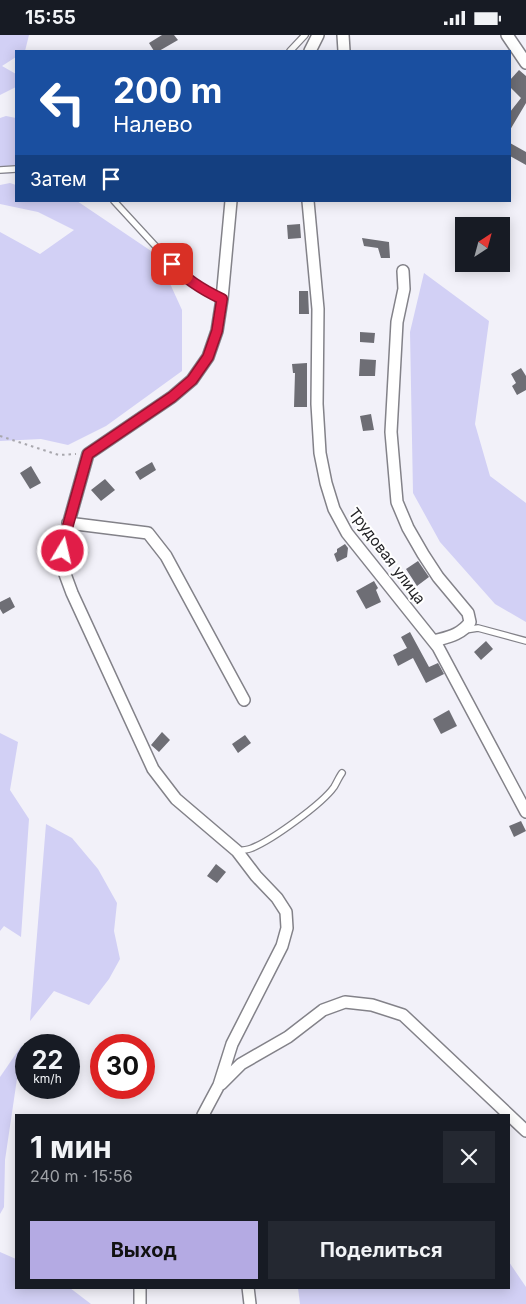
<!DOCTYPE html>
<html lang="ru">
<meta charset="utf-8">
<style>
body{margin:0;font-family:Inter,sans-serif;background:#242831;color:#f1f3f6;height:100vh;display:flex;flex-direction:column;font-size:19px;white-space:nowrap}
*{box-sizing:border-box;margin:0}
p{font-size:16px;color:#9ea1a6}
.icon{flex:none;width:28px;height:28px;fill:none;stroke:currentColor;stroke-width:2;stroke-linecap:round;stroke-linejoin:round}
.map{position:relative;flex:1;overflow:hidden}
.details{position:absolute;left:15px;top:1079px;width:495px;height:175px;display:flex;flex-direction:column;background:#171b24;border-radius:0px;box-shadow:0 2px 12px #0003}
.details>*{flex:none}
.guide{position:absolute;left:15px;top:15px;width:496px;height:152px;border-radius:0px;box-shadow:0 2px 12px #0003;background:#1a4fa0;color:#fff;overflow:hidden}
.needle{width:32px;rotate:36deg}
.fabs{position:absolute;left:455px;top:182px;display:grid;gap:10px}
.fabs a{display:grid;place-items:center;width:55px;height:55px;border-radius:0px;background:#171b24;box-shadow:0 2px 12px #0003;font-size:25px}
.speed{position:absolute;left:15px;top:999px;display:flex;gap:10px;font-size:25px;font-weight:700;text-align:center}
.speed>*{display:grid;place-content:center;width:65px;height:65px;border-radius:50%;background:#171b24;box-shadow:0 2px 12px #0003;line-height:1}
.speed small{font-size:12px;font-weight:400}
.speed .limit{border:8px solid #d22;background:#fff;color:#111}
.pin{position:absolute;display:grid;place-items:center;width:42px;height:42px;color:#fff;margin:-21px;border-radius:10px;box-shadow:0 2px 8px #0006}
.me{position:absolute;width:55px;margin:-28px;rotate:9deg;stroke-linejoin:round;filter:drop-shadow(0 0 4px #0008)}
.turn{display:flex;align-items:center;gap:18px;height:105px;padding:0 15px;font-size:22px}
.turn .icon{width:65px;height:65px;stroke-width:2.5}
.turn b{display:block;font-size:35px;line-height:42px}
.then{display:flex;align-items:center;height:48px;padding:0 15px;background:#0003;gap:10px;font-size:19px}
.round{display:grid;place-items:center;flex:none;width:52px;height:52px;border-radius:0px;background:#242831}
.head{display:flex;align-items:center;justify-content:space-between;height:85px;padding:0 15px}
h1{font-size:30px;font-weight:700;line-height:38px}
.action{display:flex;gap:10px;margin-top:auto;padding:10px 15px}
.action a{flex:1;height:58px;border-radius:0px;background:#b4aae3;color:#111;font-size:20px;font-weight:700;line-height:58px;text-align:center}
.action a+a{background:#242831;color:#f1f3f6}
.status{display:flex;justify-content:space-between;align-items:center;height:35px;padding:0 25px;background:#171b24;direction:ltr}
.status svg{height:14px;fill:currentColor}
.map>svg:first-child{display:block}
.green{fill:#d2d0f5}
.building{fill:#6e6e75}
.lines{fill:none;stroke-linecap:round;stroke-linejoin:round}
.service-casing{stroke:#838289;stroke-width:8}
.minor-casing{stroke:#838289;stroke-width:14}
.path{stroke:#a8a7ad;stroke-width:2;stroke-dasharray:2.5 4;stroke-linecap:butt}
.service{stroke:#fff;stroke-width:5.5}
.minor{stroke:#fff;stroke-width:11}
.route-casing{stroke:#92132f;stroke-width:12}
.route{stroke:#e11d48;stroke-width:9}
.labels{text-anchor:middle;stroke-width:4;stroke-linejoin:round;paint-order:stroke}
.street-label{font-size:15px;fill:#232326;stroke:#fff}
</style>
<div class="status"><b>15:55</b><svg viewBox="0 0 49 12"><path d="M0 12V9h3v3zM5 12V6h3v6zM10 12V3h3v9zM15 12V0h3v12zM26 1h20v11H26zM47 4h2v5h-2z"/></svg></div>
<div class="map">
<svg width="526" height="1269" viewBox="0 0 526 1269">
<rect width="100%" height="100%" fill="#f2f1f9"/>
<path class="green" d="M0,0H29L25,16H16V22L2,31L16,39V52L0,60Z
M6,81L16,83V138L0,139V83Z
M10,148L16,150V166H77L157,220L182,275V336L106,391L68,410L41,404L0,406V197L40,219L74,195L38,177L0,169V150Z
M424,238L489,286L475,389L490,441L526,468V587L495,569L440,507L413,458L410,297Z
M0,698L18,707L10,755L29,784L21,902L4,891L0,896Z
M46,789L72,803L98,834L117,868L114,896L120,924L109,944L89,970L54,956L30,986Z
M22,1010L5,1125L4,1172L0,1179V1042Z
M0,1217L16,1224V1252L70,1253L91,1269H0Z
M509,1227L526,1252V1269H300L298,1253L509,1252Z"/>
<path class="building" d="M162,0H174L178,5L159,16H154L149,8Z
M519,35L526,41V68L510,95V77L521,63L510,52V45Z
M510,108L526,117V130L510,121Z
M300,189L301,203L288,204L287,190Z
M362,203L389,207L390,223H381L378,213L364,211Z
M299,256H308L309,279H299Z
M360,297L375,298L374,308L360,307Z
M360,324L376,325L375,341H359Z
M307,328V372H294L295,338H293L292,329Z
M521,333L526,341V355L517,360L512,351L516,348L511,339Z
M371,379L374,395L363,396L360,381Z
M152,427L156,435L140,445L135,437Z
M31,431L41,448L30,454L20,438Z
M105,444L115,455L101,466L91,455Z
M345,509L348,513L347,522L337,527L334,519L337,517V514Z
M418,526L429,542L417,551L406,534Z
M374,546L378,553L376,555L381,567L366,574L356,556Z
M10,562L15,572L3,579L0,574V567Z
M410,597L429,632L438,628L444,639L426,648L413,623L398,631L393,620L407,613L401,602Z
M486,606L493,614L481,625L474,617Z
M449,675L457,691L441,699L433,684Z
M162,697L170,705L159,717L151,710Z
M245,700L251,708L238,718L232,709Z
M521,786L526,796L514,802L509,791Z
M216,829L226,837L217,848L207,841Z"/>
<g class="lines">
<g class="service-casing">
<path id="service" d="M290,16L305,0
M0,135L16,134
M114,166L183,241L206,256L222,264
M465,595L478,593L526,606
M237,816C242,815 248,815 252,813C272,805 322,769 334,752C337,747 339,742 342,738"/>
</g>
<g class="minor-casing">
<path id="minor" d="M343,0L344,16
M507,0L526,28
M310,16L318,0
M308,166L318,274L317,369L320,418L326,448L334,474L347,498L438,612L526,777
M403,236L404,254L397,287L391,397L397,467L408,493L423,519L438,542L468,578L470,587C461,600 448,602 434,606
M68,488L148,498L166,521L244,665
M221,1049L241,1029L288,1002L323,975L345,967L372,970L403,980L526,1096
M203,1080L219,1050L232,1009L282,911L287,893L286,877L277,863L256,841L237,816L176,764L153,734L72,558L62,531L65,501L88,419L172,362L192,345L208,322L217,296L222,264L231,166
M140,1252V1269
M248,1252L250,1269"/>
</g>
<path class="path" d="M0,401L59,420L76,419"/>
<use href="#service" class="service"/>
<use href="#minor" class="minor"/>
</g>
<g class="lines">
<g class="route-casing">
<path id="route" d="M63,516L65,501L88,419L172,362L192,345L208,322L217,296L222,264C203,255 186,245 172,229"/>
</g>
<use href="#route" class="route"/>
</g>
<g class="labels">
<g class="street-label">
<text transform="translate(387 521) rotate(53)" y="5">Трудовая улица</text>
</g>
</g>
</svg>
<div class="fabs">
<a><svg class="needle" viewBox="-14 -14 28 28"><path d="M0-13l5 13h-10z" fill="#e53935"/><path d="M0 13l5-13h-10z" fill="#9ea1a6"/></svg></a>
</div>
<div class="speed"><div>22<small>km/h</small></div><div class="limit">30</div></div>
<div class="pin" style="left:172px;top:229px;background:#d93025"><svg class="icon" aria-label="arrive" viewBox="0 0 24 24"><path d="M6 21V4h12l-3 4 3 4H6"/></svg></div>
<svg class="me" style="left:63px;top:516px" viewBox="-20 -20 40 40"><circle r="17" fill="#e11d48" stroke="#fff" stroke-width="3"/><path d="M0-11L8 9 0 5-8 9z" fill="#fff"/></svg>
<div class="guide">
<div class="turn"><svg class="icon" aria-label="left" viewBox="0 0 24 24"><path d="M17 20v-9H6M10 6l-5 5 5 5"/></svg><div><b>200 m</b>Налево</div></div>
<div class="then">Затем<svg class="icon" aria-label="arrive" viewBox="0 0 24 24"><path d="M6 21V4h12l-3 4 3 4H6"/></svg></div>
</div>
<section class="details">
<div class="head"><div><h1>1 мин</h1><p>240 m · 15:56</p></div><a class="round"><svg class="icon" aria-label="close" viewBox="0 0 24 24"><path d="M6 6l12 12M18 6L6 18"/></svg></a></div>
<div class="action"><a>Выход</a><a>Поделиться</a></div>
</section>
</div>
